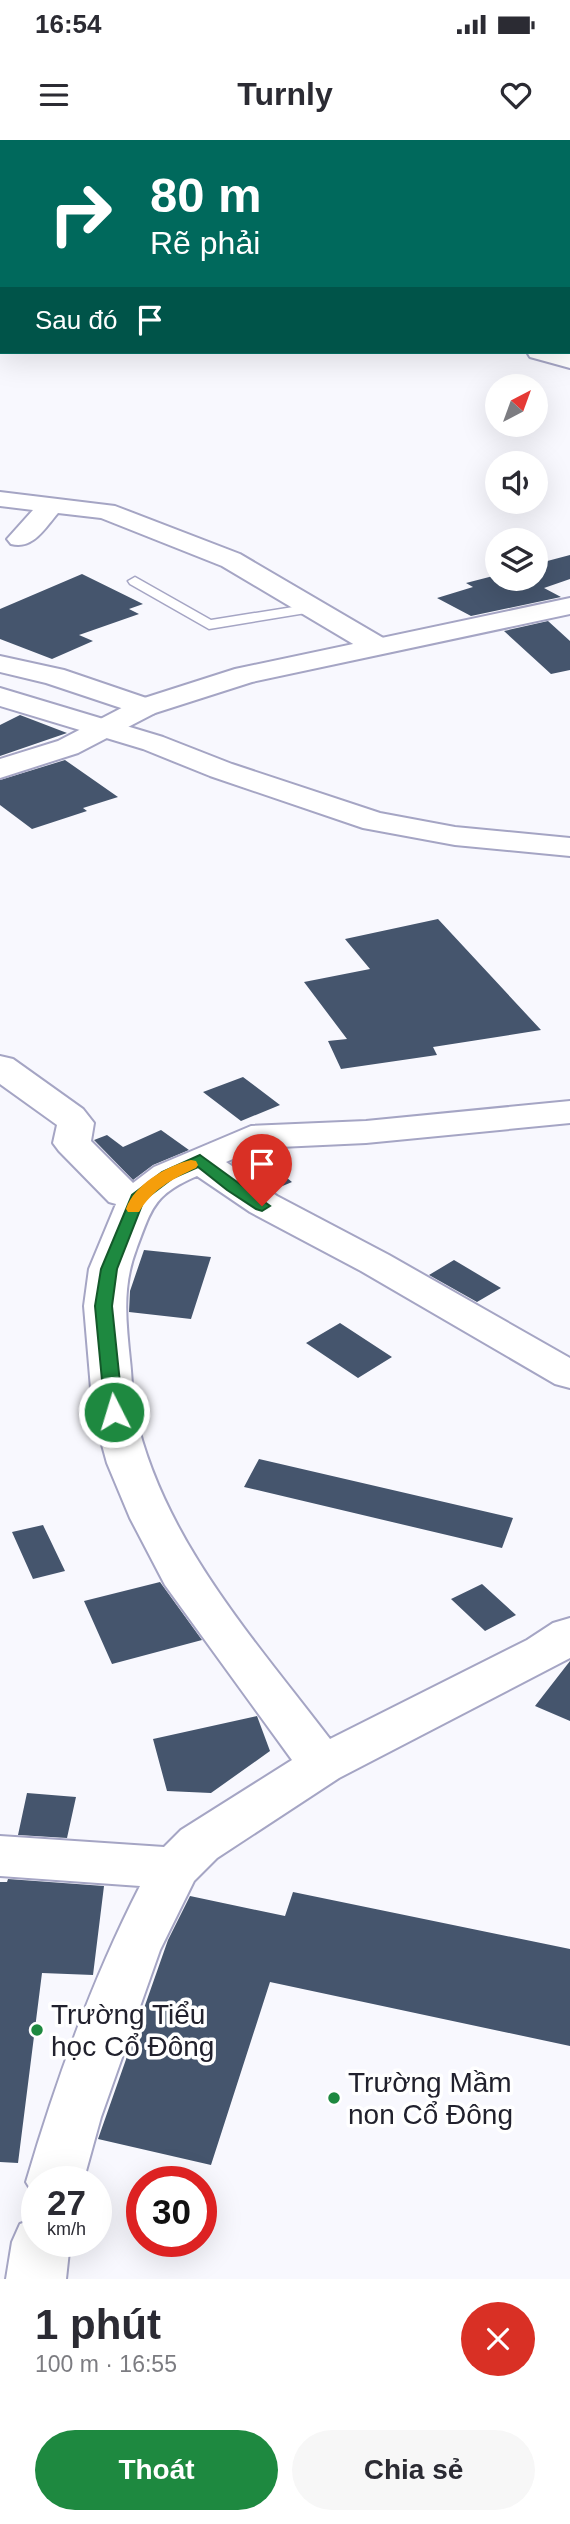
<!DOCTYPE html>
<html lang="vi">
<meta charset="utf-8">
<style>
body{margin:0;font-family:Helvetica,sans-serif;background:#f7f7f7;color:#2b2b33;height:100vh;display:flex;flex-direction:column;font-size:26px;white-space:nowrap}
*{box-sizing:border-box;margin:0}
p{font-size:23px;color:#7c7c81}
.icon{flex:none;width:38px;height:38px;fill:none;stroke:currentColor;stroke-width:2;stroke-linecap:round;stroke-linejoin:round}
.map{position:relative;height:2139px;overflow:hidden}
.side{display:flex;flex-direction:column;background:#fff;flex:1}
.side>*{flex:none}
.guide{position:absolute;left:0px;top:0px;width:570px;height:214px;box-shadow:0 7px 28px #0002;background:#00695c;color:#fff;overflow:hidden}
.needle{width:46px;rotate:41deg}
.buttons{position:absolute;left:485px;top:234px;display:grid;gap:14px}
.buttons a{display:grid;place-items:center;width:63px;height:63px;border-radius:50%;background:#fff;box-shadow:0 7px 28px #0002;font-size:35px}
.speed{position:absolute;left:21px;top:2026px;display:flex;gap:14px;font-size:35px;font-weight:700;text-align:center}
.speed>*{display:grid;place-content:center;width:91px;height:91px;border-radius:50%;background:#fff;box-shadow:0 7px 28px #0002;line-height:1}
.speed small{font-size:18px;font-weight:400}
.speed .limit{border:10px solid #d22;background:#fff;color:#111}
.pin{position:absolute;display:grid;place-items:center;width:60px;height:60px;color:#fff;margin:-72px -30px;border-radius:50% 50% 50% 0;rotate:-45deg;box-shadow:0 0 7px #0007}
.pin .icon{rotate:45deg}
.me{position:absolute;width:77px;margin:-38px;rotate:355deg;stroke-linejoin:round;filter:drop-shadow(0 0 5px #0008)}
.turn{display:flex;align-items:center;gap:24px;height:147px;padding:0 35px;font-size:32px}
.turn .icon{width:91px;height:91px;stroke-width:2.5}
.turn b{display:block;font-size:49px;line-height:60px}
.then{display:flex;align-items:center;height:66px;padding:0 35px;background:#0003;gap:14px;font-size:26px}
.round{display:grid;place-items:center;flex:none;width:74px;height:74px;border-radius:37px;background:#f7f7f7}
.summary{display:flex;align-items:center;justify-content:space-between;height:119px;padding:0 35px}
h1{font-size:42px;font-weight:700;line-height:52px}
.action{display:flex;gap:14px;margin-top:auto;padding:14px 35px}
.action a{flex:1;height:80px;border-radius:42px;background:#1e8940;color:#fff;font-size:28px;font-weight:700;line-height:80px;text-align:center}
.action a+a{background:#f7f7f7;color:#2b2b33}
.status{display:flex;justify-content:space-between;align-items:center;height:49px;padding:0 35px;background:#fff;direction:ltr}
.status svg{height:19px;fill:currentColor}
header{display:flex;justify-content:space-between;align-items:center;height:91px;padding:0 35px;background:#fff;font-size:32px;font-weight:700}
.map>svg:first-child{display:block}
.building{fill:#45556d}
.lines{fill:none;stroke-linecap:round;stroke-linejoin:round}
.service-casing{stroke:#a5a5c4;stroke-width:3}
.minor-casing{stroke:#a5a5c4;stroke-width:4}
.tertiary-casing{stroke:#a5a5c4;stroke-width:4}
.service{fill:#fff;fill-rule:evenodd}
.minor{fill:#fff;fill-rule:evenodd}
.tertiary{fill:#fff;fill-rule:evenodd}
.route{fill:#1e8940;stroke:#14592a;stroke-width:2}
.slow{fill:#f59e0b}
.poi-dot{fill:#1e8940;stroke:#fff;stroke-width:2.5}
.labels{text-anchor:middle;stroke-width:7;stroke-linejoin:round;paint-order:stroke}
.near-poi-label{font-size:28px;fill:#21212d;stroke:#fff;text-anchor:start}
</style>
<div class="status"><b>16:54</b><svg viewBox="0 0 49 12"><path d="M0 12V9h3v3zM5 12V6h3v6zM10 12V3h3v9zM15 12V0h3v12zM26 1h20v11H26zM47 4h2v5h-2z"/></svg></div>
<header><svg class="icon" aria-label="menu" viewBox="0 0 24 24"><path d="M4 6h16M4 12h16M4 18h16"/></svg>Turnly<svg class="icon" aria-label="heart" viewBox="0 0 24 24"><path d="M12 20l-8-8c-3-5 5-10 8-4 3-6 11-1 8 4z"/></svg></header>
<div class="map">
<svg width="570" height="2139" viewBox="0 0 570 2139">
<rect width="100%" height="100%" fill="#f8f8fe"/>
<path class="building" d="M570,415V439L544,448L561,457L471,476L437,458L473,447L466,443L497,435V439H536V424Z
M82,434L143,464L129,469L139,474L79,495L93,501L52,519L0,499V469Z
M548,481L570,501V530L551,534L504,491Z
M20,575L67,593L0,616V585Z
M65,620L118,657L83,668L87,671L32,689L0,665V640Z
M438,779L541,890L433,907L437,915L341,929L328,901L347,899L304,842L370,829L345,799Z
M243,937L280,965L241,981L203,952Z
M161,990L189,1010L153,1025L133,1040L94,1000L107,995L123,1007Z
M255,1012L292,1042L273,1050L231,1022Z
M144,1110L211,1117L191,1179L129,1172L130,1151Z
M454,1120L501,1148L477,1162L429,1135Z
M340,1183L392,1217L358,1238L306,1203Z
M259,1319L513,1378L502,1408L244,1347Z
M43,1385L65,1431L33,1439L12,1392Z
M160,1442L202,1500L112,1524L84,1461Z
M482,1444L516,1475L485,1491L451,1459Z
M570,1521V1581L535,1566Z
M257,1576L270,1611L211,1653L167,1651L153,1599Z
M27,1653L76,1657L67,1698L18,1695Z
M8,1739L104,1746L93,1835L42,1833L18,2023L0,2022V1742H7Z
M293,1752L570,1809V1906L270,1842L211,2025L98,1999L168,1800L190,1756L285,1776Z"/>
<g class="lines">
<g class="service-casing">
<path id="service" d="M135,437L211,480L312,464L319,468L312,472L209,489L130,444L128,441Z"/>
</g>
<g class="minor-casing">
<path id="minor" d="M0,115H2V127H0Z
M527,212L570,214V228L530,217Z
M0,352L115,366L240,414L385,499L389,505L385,511L375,513L365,511L222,426L101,378L58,373C45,388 33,410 11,404L7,399L33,370L0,366Z
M0,516L64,530L155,561L159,567L155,573L145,576L46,543L0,532Z
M0,548L163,597L232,624L380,673L455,687L570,698V716L455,705L363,688L210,636L143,609L0,566Z
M0,916L13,919L83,969L94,983L91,1001L133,1043L154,1027L251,986L366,981L570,961V983L366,1003L258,1008L226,1022L277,1056L389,1115L570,1218V1248L555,1244L361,1131L250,1072L197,1036C153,1055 152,1068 136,1110C122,1147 126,1181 130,1220C132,1237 132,1256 135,1273C163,1400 254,1499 330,1599L527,1500L553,1483L570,1478V1518L339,1638L217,1718L194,1741L160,1810L101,1977L83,2042H37V2060L26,2042C56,1940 92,1840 140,1746L0,1736V1696L164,1707L181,1690L292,1620L165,1445L130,1378L107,1323L93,1272L84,1166L89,1129L116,1064L109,1062L59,1011L53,1003L57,985L0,944Z
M37,2078V2102H70L66,2139H6L12,2102L20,2084Z"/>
</g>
<g class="tertiary-casing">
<path id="tertiary" d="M570,458V474L252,542L155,573L78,613L0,638V619L58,601L135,561L235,529Z"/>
</g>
<use href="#service" class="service"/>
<use href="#minor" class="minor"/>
<use href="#tertiary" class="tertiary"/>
</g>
<path class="route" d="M200,1015L270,1066L262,1071L256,1069L227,1050L198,1027L173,1038L144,1060L117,1129L112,1166L123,1272L114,1278L108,1276L105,1272L95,1166L101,1129L132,1055L162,1032Z"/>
<path class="slow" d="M191,1020L196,1021L198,1025L196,1028C172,1039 152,1050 139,1072H128L126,1069C134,1045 166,1026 191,1020Z"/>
<g class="poi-dot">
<circle cx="37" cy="1890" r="7"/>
<circle cx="334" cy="1958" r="7"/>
</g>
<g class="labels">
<g class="near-poi-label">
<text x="51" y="1884">Trường Tiểu<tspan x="51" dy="32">học Cổ Đông</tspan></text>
<text x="348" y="1952">Trường Mầm<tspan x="348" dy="32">non Cổ Đông</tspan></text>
</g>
</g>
</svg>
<div class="buttons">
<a><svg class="needle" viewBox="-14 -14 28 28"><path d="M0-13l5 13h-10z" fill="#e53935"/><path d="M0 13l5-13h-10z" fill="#7c7c81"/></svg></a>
<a><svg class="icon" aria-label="sound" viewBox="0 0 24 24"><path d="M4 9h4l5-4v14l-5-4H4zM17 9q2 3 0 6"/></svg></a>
<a><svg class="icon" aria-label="layers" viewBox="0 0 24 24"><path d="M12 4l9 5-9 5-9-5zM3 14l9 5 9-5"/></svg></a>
</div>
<div class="speed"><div>27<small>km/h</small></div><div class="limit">30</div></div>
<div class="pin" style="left:262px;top:1066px;background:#d93025"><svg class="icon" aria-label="arrive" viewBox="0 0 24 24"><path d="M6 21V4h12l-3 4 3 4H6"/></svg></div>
<svg class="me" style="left:114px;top:1272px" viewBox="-20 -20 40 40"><circle r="17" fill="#1e8940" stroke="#fff" stroke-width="3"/><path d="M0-11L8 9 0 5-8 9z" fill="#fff"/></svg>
<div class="guide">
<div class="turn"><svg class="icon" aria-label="right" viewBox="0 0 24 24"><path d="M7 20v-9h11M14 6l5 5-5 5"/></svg><div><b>80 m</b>Rẽ phải</div></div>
<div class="then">Sau đó<svg class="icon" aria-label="arrive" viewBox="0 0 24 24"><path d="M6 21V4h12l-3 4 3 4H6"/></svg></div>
</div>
</div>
<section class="side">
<div class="summary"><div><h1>1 phút</h1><p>100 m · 16:55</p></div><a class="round" style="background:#d93025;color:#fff"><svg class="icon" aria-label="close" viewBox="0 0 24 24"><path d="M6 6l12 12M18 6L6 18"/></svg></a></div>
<div class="action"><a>Thoát</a><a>Chia sẻ</a></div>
</section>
